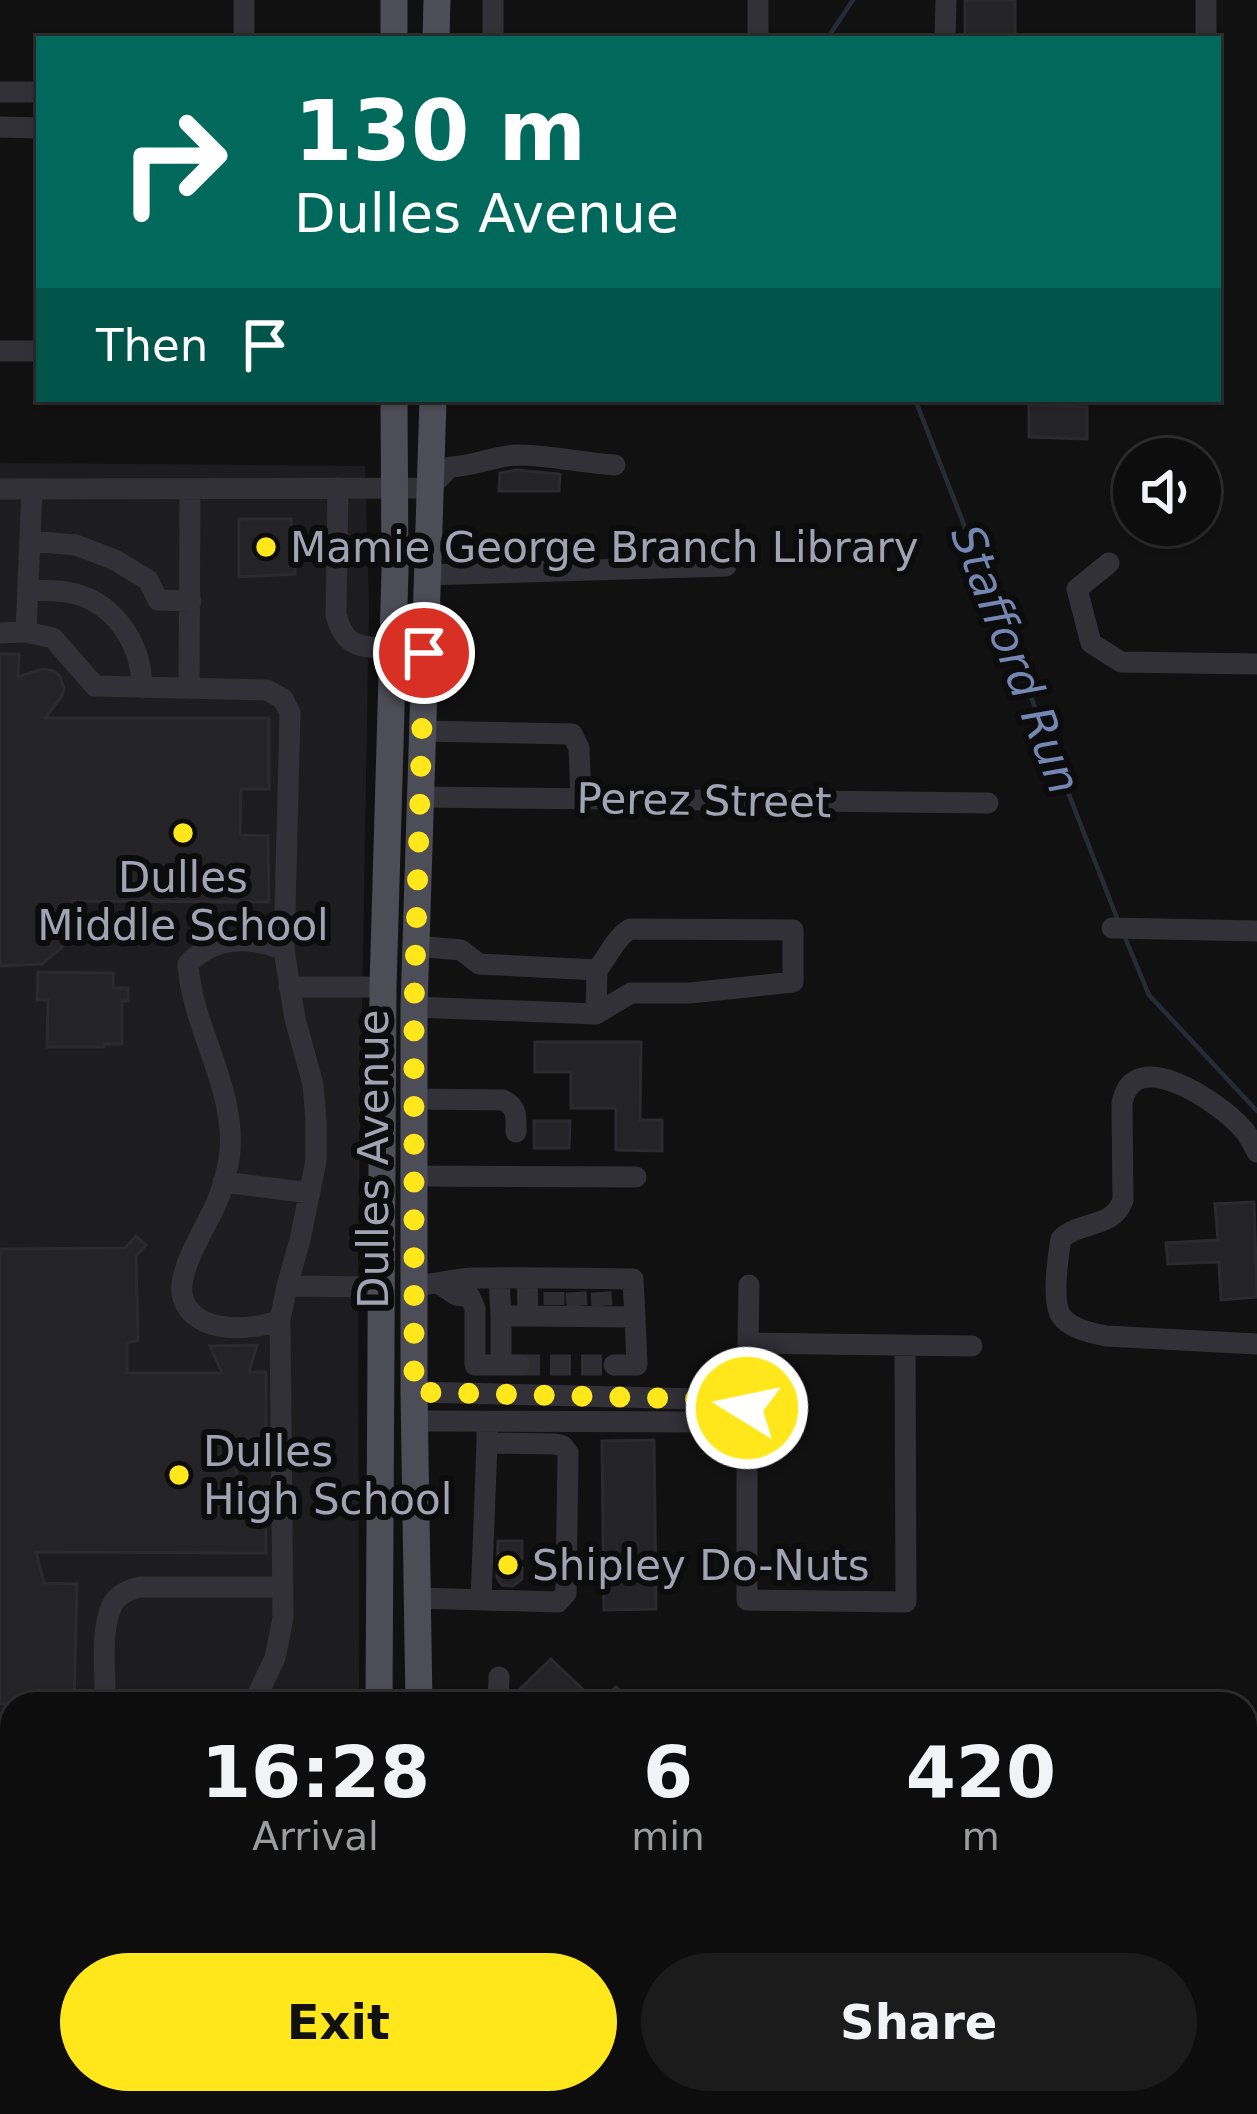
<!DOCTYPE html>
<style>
body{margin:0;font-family:"DejaVu Sans",sans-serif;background:#1b1b1c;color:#f1f3f6;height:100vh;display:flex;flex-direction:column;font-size:45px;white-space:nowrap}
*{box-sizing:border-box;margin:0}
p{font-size:39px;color:#9a9c9e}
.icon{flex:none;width:66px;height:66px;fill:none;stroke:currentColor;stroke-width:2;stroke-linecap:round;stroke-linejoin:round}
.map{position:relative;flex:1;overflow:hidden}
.sheet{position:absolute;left:0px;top:1692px;width:1257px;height:423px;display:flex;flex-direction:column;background:#0d0d0e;border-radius:36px 36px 0 0;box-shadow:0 3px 9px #0004,0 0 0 3px #2d2d2e}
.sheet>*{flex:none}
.top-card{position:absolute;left:36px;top:36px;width:1185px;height:366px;border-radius:0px;box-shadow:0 3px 9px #0004,0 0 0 3px #2d2d2e;background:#00695c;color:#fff;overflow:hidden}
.tools{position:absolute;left:1113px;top:438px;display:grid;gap:24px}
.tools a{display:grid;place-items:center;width:108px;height:108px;border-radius:50%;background:#0d0d0e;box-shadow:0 3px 9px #0004,0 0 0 3px #2d2d2e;font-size:60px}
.pin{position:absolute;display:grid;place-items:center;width:102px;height:102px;color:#fff;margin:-51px;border:6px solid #fff;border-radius:50%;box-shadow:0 3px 12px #0007}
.me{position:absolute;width:132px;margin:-66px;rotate:280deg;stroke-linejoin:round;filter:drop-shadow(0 0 9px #0008)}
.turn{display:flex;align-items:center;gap:42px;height:252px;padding:0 60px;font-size:54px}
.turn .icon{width:156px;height:156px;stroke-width:2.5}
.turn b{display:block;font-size:84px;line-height:102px}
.then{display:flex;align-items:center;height:114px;padding:0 60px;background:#0003;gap:24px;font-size:45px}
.eta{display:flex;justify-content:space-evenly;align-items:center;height:204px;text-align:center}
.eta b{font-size:72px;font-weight:600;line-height:84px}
.primary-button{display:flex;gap:24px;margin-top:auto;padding:24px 60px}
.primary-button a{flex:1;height:138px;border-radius:72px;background:#ffe71c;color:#111;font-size:48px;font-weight:600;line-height:138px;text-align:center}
.primary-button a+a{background:#1b1b1c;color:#f1f3f6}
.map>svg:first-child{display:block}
.built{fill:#1d1d1f}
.green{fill:#171d19}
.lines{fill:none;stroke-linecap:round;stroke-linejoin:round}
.stream{stroke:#262c37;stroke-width:4.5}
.building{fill:#242326;stroke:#2b2a2e;stroke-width:3}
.minor-tunnel{stroke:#2e2e32;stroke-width:21;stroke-dasharray:21 10;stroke-linecap:butt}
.minor{stroke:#323138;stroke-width:21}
.major{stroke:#4d4d57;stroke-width:27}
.route{stroke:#ffe71c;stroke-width:21;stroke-dasharray:0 37.8}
.poi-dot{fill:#ffe71c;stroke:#0c0c0d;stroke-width:4.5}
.labels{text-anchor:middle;stroke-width:12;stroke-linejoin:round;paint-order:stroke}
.poi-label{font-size:42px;fill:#a1a2b4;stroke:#0c0c0d;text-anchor:start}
.street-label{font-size:42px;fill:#a1a2b4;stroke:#0c0c0d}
.water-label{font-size:45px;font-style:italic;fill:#7487b3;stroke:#0c0c0d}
</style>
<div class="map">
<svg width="1257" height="2114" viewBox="0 0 1257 2114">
<rect width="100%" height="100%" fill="#111112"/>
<path class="built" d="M0,463L365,466L369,607L358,1246L359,1704H12V2103H360V2114H0Z"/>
<path class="green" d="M157,2103H289L288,2114H157Z"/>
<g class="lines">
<path class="stream" d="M827,39L853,0
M915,399L1117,918
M1124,935L1149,995L1257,1111"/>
</g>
<path class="building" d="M965,0H1015V39H965Z
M1029,405L1087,407V439L1029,437Z
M517,470L560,474L559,491H499L500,473Z
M239,519H291L295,574L239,577Z
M0,654H19L18,677L42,669L54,671L60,676L64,688L62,696L45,718H269V789H241L240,835L268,836L269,902L72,901L70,930L67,942L60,949L42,964L0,966Z
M38,972L113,973V988H128V1001H122V1044H104V1047H47L48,1000H37Z
M535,1042H641L640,1120H662V1151L616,1150V1108H571V1072H535Z
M534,1121H570L569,1148H534Z
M1254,1202L1257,1297L1221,1300L1219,1262L1168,1264L1166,1243L1218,1240L1215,1204Z
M136,1236L146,1245L136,1256L138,1340L127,1343V1373H222L210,1346L257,1345L249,1372H266V1438H236L237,1488L265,1487L266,1553L36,1552L44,1583L77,1584L74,1701L36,1700V1704H0V1249L125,1248Z
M654,1440L656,1609L604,1610L602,1441Z
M498,1541H522V1558L518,1563L522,1568V1579L513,1586L502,1585L497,1577Z
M551,1659L598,1704L616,1687L635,1704H519L515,1694Z"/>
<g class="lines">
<path class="minor-tunnel" d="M554,1292V1305
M576,1292L577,1306
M601,1292L602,1306
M519,1365H614"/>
<path class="minor" d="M493,0V39
M758,0V39
M244,39V0
M945,39L946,0
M1206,39V0
M0,92H39
M0,127L39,128
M0,351H39
M338,488L336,615C346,650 360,645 392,650
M0,489L429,488L450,467C473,467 492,456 517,455C549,455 582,463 615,465
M30,541L76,545L115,560L148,580L158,600L191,601
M1109,563L1077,589L1091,643L1121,662L1257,664
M426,575L726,566
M28,590C41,591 54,590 66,592C113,599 142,643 142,688
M26,632L53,638L95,686L267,690L283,699L290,713L284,950L295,1019L313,1084L316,1121V1161L300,1240L287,1286L382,1287
M0,633L26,632L32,490
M189,689L190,489
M421,731L572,734L579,748L581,799
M420,797L988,803
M1112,928L1257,931
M415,946L461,950L479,964L597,970L596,1014
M289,987H383
M414,1007L596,1014L631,993H690L793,982V930L630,929C615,938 608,957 597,970
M415,1099L503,1100C518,1107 516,1118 516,1132
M1257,1152C1253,1144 1248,1134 1242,1128C1220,1103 1132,1042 1122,1104L1123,1200C1113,1229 1081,1220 1061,1239C1058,1256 1051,1304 1062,1317C1071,1329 1092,1333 1106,1336L1257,1344
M416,1176L636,1177
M223,1182L310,1193
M499,1278L501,1316H528
M415,1285C435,1285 451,1279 471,1278C525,1277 579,1278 633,1279L635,1317L528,1316L527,1278
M441,1285L456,1295L470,1297L475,1308V1365H519
M280,1320C253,1331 194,1335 183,1298C175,1274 206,1227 216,1204C222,1191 226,1175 229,1160C239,1091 192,1030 188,964C214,936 251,936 284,950
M748,1343L972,1346
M501,1365V1316
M614,1365H637L635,1317
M414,1392L699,1399L716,1408L702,1422L414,1421
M734,1408L747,1409L749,1285
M747,1409V1600L906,1602L905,1346
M418,1598L558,1602L566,1593L568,1453L563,1446L555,1444L487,1443V1423
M481,1600L487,1443
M105,1704C106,1677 99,1625 114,1602C120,1593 130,1590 140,1587H283
M253,1704L275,1658L283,1618L280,1320L287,1286
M498,1704L499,1677
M0,1828H12
M1245,2075L1257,2076
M56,2114V2103"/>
<path class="major" d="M394,39V0
M436,39L437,0
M379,1704L383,987L395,571L394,399
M419,1704L414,1392V1007L433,399
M376,2103V2114
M419,2114V2103"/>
</g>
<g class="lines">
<path class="route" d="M424,653L414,1007V1392L698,1399L716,1408H747"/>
</g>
<g class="poi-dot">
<circle cx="266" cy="547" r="12"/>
<circle cx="183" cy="833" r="12"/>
<circle cx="179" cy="1475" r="12"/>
<circle cx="508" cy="1565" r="12"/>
</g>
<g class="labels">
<g class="poi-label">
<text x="290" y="562">Mamie George Branch Library</text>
<text x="183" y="892" text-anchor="middle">Dulles<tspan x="183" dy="48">Middle School</tspan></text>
<text x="203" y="1466">Dulles<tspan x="203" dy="48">High School</tspan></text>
<text x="532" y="1580">Shipley Do-Nuts</text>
</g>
<g class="street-label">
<text transform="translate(704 800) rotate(1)" y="15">Perez Street</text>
<text transform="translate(373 1159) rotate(-90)" y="15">Dulles Avenue</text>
</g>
<g class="water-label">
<text transform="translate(1016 659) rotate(69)" y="16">Stafford Run</text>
</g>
</g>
</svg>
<div class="tools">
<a><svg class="icon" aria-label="sound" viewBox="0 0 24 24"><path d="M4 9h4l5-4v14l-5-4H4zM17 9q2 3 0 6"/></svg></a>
</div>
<div class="pin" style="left:424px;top:653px;background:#d93025"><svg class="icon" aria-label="arrive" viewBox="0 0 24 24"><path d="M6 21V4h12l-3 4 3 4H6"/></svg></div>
<svg class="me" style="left:747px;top:1408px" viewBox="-20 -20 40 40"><circle r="17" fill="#ffe71c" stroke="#fff" stroke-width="3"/><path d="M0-11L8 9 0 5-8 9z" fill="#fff"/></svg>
<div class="top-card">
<div class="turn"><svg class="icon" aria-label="right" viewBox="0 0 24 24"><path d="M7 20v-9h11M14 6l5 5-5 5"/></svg><div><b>130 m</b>Dulles Avenue</div></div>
<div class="then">Then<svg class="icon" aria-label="arrive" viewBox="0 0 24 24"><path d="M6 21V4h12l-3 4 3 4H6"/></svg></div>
</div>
<section class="sheet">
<div class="eta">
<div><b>16:28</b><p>Arrival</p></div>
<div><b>6</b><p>min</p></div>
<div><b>420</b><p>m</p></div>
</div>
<div class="primary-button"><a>Exit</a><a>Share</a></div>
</section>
</div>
